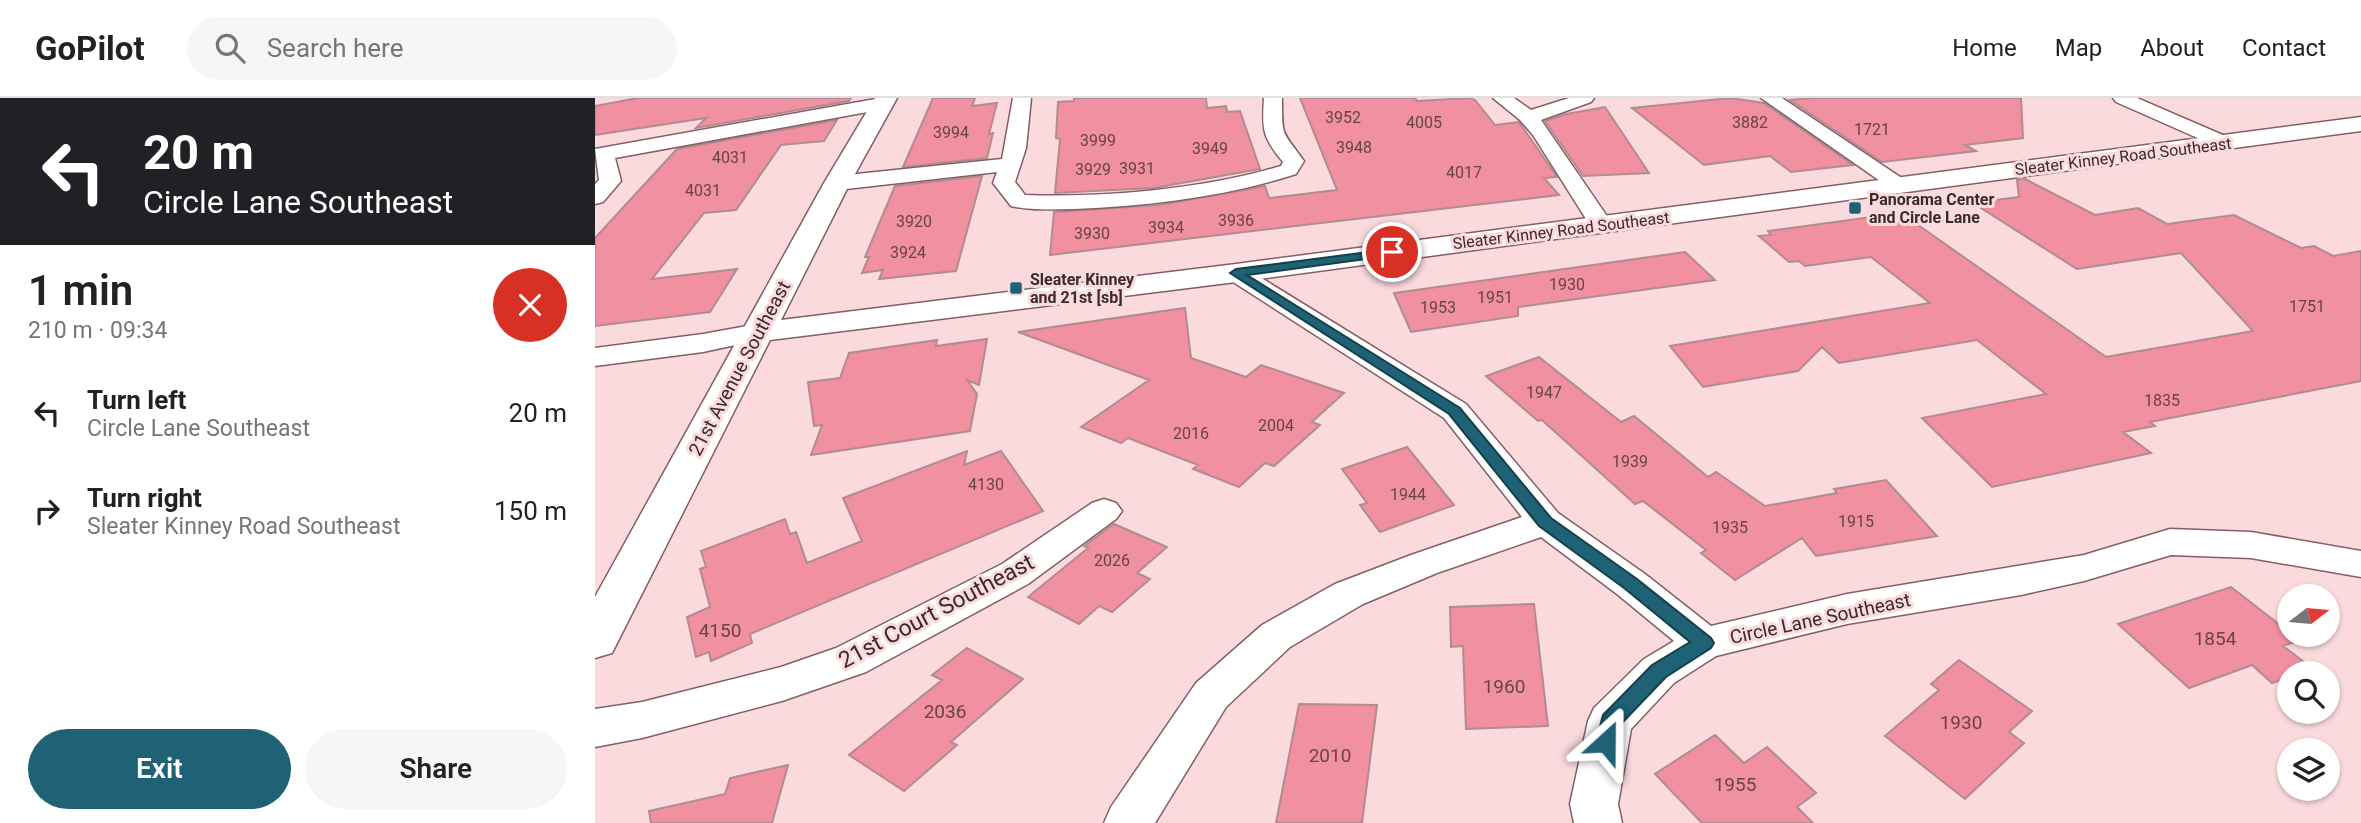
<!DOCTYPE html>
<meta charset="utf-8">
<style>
body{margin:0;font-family:Roboto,sans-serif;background:#f6f6f6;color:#222;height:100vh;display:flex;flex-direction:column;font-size:26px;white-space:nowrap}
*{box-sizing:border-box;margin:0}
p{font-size:23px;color:#767676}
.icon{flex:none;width:38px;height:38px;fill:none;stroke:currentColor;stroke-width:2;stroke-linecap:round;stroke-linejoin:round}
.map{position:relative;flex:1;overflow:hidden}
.panel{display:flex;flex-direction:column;background:#fff;width:595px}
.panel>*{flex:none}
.banner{background:#202124;color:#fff;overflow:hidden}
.needle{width:46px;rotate:74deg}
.buttons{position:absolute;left:1682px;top:486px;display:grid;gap:14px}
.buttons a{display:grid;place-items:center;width:63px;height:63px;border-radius:50%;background:#fff;box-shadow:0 2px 5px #0004;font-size:35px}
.pin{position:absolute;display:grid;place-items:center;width:60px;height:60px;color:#fff;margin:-30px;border:4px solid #fff;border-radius:50%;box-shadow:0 2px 7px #0007}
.me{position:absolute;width:77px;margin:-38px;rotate:24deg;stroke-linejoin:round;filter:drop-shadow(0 0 5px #0008)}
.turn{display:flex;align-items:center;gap:24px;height:147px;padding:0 28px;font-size:32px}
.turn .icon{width:91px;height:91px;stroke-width:2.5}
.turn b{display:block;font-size:49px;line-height:60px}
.round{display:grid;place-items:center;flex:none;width:74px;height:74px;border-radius:37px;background:#f6f6f6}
.summary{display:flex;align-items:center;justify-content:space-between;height:119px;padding:0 28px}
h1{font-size:42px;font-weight:600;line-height:52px}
.primary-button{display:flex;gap:14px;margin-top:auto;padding:14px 28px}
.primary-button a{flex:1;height:80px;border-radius:42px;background:#1f6275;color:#fff;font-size:28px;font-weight:600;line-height:80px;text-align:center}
.primary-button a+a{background:#f6f6f6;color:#222}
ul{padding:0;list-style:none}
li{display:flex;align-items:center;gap:21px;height:98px;padding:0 28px}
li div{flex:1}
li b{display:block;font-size:26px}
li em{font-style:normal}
header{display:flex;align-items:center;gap:42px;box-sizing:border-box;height:98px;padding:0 35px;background:#fff;border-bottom:2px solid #e0e0e0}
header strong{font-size:33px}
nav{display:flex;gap:38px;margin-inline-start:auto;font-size:24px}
.search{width:490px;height:63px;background:#f6f6f6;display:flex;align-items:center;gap:18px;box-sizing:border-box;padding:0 24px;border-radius:38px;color:#767676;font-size:26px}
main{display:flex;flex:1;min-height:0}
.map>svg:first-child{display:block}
.building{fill:#f090a1;stroke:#b18b90;stroke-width:2}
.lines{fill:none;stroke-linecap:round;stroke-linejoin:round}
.minor-casing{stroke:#835f65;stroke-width:3}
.tertiary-casing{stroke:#835f65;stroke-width:3}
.minor{fill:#fff;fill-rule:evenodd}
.tertiary{fill:#fff;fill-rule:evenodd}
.route{fill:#1f6275;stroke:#14404c;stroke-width:2}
.poi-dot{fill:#1f6275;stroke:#fbdade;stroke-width:2.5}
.labels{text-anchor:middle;stroke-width:6;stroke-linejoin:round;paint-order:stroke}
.number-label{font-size:16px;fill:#684449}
.far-street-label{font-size:16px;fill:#3a2a2c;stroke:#fbdade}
.far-poi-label{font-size:16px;font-weight:bold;fill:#3a2a2c;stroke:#fbdade;text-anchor:start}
.street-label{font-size:19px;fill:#3a2a2c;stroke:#fbdade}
.near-number-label{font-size:19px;fill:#684449}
.near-street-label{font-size:23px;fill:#3a2a2c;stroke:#fbdade}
</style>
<header>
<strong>GoPilot</strong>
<div class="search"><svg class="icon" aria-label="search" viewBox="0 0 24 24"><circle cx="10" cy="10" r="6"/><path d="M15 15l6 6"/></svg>Search here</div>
<nav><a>Home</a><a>Map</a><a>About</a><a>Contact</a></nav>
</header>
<main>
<section class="panel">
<div class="banner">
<div class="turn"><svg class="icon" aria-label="left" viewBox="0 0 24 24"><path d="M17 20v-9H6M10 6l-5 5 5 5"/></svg><div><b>20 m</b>Circle Lane Southeast</div></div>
</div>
<div class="summary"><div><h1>1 min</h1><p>210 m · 09:34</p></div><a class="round" style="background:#d93025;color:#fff"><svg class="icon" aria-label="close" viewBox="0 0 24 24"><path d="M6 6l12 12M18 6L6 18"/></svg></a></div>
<ul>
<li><svg class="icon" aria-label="left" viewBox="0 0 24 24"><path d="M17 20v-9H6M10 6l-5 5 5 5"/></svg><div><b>Turn left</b><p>Circle Lane Southeast</p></div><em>20 m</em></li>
<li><svg class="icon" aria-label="right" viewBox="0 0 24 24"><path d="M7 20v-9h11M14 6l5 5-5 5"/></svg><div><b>Turn right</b><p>Sleater Kinney Road Southeast</p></div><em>150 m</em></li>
</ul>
<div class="primary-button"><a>Exit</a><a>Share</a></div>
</section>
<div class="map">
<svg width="1766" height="725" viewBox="0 0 1766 725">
<rect width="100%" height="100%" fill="#fbdade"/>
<path class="building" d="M43,0H256L254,3L101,30L111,20L0,37V8Z
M338,0H380L377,8L402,5L394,36L398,35L392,60L308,69Z
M479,0H611L612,10L631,8L632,14L645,13L665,71L559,90L460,95L465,41L461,40L463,4L479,3Z
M705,0H820L822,3L875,0L880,2L900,27L924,24L962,79L949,80L964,97L455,157L459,114L564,107L670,88L674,100L742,92Z
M1135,0L1169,5L1258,67L1196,74L1175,58L1109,67L1037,10Z
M1216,0H1426L1428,40L1370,47L1381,53L1287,64L1195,2Z
M1010,9L1054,75L988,78L950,23L971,16Z
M242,22L229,43L186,47L141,112L109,115L57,181L142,171L115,214L0,228V140L82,51Z
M387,78L361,173L284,181L288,172L267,175L274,159H270L300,88Z
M1430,81L1500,117L1543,110L1572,126L1639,117L1706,150L1719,148L1738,158L1766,153V283L1555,324L1560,328L1528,334L1556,355L1397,389L1327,320L1451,296L1382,242L1244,265L1227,249L1203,273L1108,289L1075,248L1335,205L1276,159L1210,168L1204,163L1194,164L1164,138L1176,137L1173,133L1306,115L1511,259L1658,233L1586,155L1482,171L1378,105L1424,99L1422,82Z
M1090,154L1120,182L923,209V218L816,234L799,195Z
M590,210L596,260L651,279L666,267L749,295L717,324L725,327L679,368L670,365L644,389L598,371L603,367L533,340L526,345L486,329L554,282L423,234Z
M392,241L384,287L372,282L382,296L375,333L216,357L227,327L219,328L213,284L245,280L254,255L342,242L341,248Z
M944,259L1026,324L1039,318L1113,379L1121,374L1170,408L1242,395L1239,391L1291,382L1342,438L1221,458L1207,440L1140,482L1106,455L1111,452L1048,403L1040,406L947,322L943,323L891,278Z
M812,349L859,407L785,434L765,407L772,405L747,371Z
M372,353L369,367L406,353L448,413L155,536L157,545L116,563L114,554L101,559L92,519L115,509L105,471L111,469L106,453L190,421L195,436L201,434L212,465L267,443L248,400Z
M519,426L572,449L542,475L555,481L517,514L504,508L484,526L433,499L493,450L489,448Z
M1636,489L1694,534V537L1705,542L1688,548L1717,570L1694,576V579L1677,585L1657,567L1594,590L1523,526Z
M939,506L953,628L871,631L868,548L856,549L855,509Z
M372,550L428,581L356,644L362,647L309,693L254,657L347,582L337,577Z
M1364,562L1437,613L1414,634L1429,645L1370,701L1290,638L1344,592L1336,586Z
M704,606L782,607L767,725H681Z
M1120,637L1149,665L1172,649L1221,695L1202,709L1218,725H1107L1060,676Z
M193,667L177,725H56L54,713L130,696L135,680Z"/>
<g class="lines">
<g class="minor-casing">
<path id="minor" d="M286,0L296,1L298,5L289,11L20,60L26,83L8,104L0,106V86L4,82L0,51Z
M418,0H436L431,50L420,84L430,97C510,100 609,91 686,68L688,64C667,39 667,31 669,0H687C687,41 687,32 709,63L701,76C631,99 553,108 480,111C459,111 436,113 416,108L398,85L402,74L242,92L234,90L231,85L234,80L242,78L407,61Z
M898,0H919L936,12L974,0H999L996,4L946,22L1018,127L1014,132H998L938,37L925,22Z
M1166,0H1187L1317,87L1314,92H1298Z
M1518,0H1542L1637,41L1640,45L1637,49H1623L1521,4Z
M641,167L650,170L871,306L963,415L1050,476L1116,528L1252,496L1489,457L1575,431L1656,434L1766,453V479L1656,460L1576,457L1489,483L1426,497L1252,526L1121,558L1079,585L1036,631L1023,706L1027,725H979L975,706L993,623L999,610L1049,561L1079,543L1022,496L946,439L842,475L768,506L695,549L631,609L560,725H509L516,709L601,585L667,527L740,486L816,457L927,419L849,320L632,180L628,175L632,170Z
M163,226L173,228L177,234L173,240L108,254L0,268V250L108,236Z
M509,401L521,405L527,413L521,421L433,486L271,574L187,603L47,640L0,649V611L47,604L186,569L241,550L407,466L497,405Z"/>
</g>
<g class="tertiary-casing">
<path id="tertiary" d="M280,0H302L255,85L186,222L641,166L1766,19V33L641,184L175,242L17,555L0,560V499L229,85Z"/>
</g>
<use href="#minor" class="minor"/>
<use href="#tertiary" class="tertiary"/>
</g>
<path class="route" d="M797,151L801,152V157L652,177L865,310L956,420L1042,481L1116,540L1119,545L1116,550L1071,579L1025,627L1019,650L1011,653L1004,650L1001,644L1008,617L1057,567L1095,544L1029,490L944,428L854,316L635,175L641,171Z"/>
<g class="poi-dot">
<rect x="1253" y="103" width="14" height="14" rx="3.5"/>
<rect x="414" y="183" width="14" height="14" rx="3.5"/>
</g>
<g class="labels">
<g class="number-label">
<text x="748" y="25">3952</text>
<text x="829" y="30">4005</text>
<text x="1155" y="30">3882</text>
<text x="1277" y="37">1721</text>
<text x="356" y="40">3994</text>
<text x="503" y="48">3999</text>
<text x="759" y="55">3948</text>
<text x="615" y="56">3949</text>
<text x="135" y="65">4031</text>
<text x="542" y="76">3931</text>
<text x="498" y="77">3929</text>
<text x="869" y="80">4017</text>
<text x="108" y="98">4031</text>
<text x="641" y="128">3936</text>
<text x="319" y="129">3920</text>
<text x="571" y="135">3934</text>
<text x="497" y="141">3930</text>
<text x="313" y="160">3924</text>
<text x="972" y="192">1930</text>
<text x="900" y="205">1951</text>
<text x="1712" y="214">1751</text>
<text x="843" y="215">1953</text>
<text x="949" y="300">1947</text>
<text x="1567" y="308">1835</text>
<text x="681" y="333">2004</text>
<text x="596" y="341">2016</text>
<text x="1035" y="369">1939</text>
<text x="391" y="392">4130</text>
<text x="813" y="402">1944</text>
<text x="1261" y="429">1915</text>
<text x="1135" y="435">1935</text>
<text x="517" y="468">2026</text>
</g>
<g class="far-street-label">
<text transform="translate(1528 58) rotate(-7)" y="6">Sleater Kinney Road Southeast</text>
<text transform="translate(966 132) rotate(-7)" y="6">Sleater Kinney Road Southeast</text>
</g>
<g class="far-poi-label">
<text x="1274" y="107">Panorama Center<tspan x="1274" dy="18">and Circle Lane</tspan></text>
<text x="435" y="187">Sleater Kinney<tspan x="435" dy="18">and 21st [sb]</tspan></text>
</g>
<g class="street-label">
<text transform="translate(144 270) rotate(-62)" y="7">21st Avenue Southeast</text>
<text transform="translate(1225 520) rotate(-12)" y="7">Circle Lane Southeast</text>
</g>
<g class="near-number-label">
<text x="125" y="539">4150</text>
<text x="1620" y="547">1854</text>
<text x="909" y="595">1960</text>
<text x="350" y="620">2036</text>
<text x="1366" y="631">1930</text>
<text x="735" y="664">2010</text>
<text x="1140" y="693">1955</text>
</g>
<g class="near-street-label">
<text transform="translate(341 513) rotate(-28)" y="8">21st Court Southeast</text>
</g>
</g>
</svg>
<div class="buttons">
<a><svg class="needle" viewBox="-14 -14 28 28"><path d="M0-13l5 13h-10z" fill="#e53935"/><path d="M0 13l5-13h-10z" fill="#767676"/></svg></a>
<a><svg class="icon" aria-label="search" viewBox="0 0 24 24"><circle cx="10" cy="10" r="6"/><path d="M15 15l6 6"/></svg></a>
<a><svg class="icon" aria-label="layers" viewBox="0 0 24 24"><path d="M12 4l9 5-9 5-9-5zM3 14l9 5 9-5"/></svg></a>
</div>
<div class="pin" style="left:797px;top:154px;background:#d93025"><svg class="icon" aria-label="arrive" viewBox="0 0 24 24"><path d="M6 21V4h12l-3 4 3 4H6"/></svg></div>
<svg class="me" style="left:1011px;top:644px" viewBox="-20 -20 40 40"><path d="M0-17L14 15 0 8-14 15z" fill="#1f6275" stroke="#fff" stroke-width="4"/></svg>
</div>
</main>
